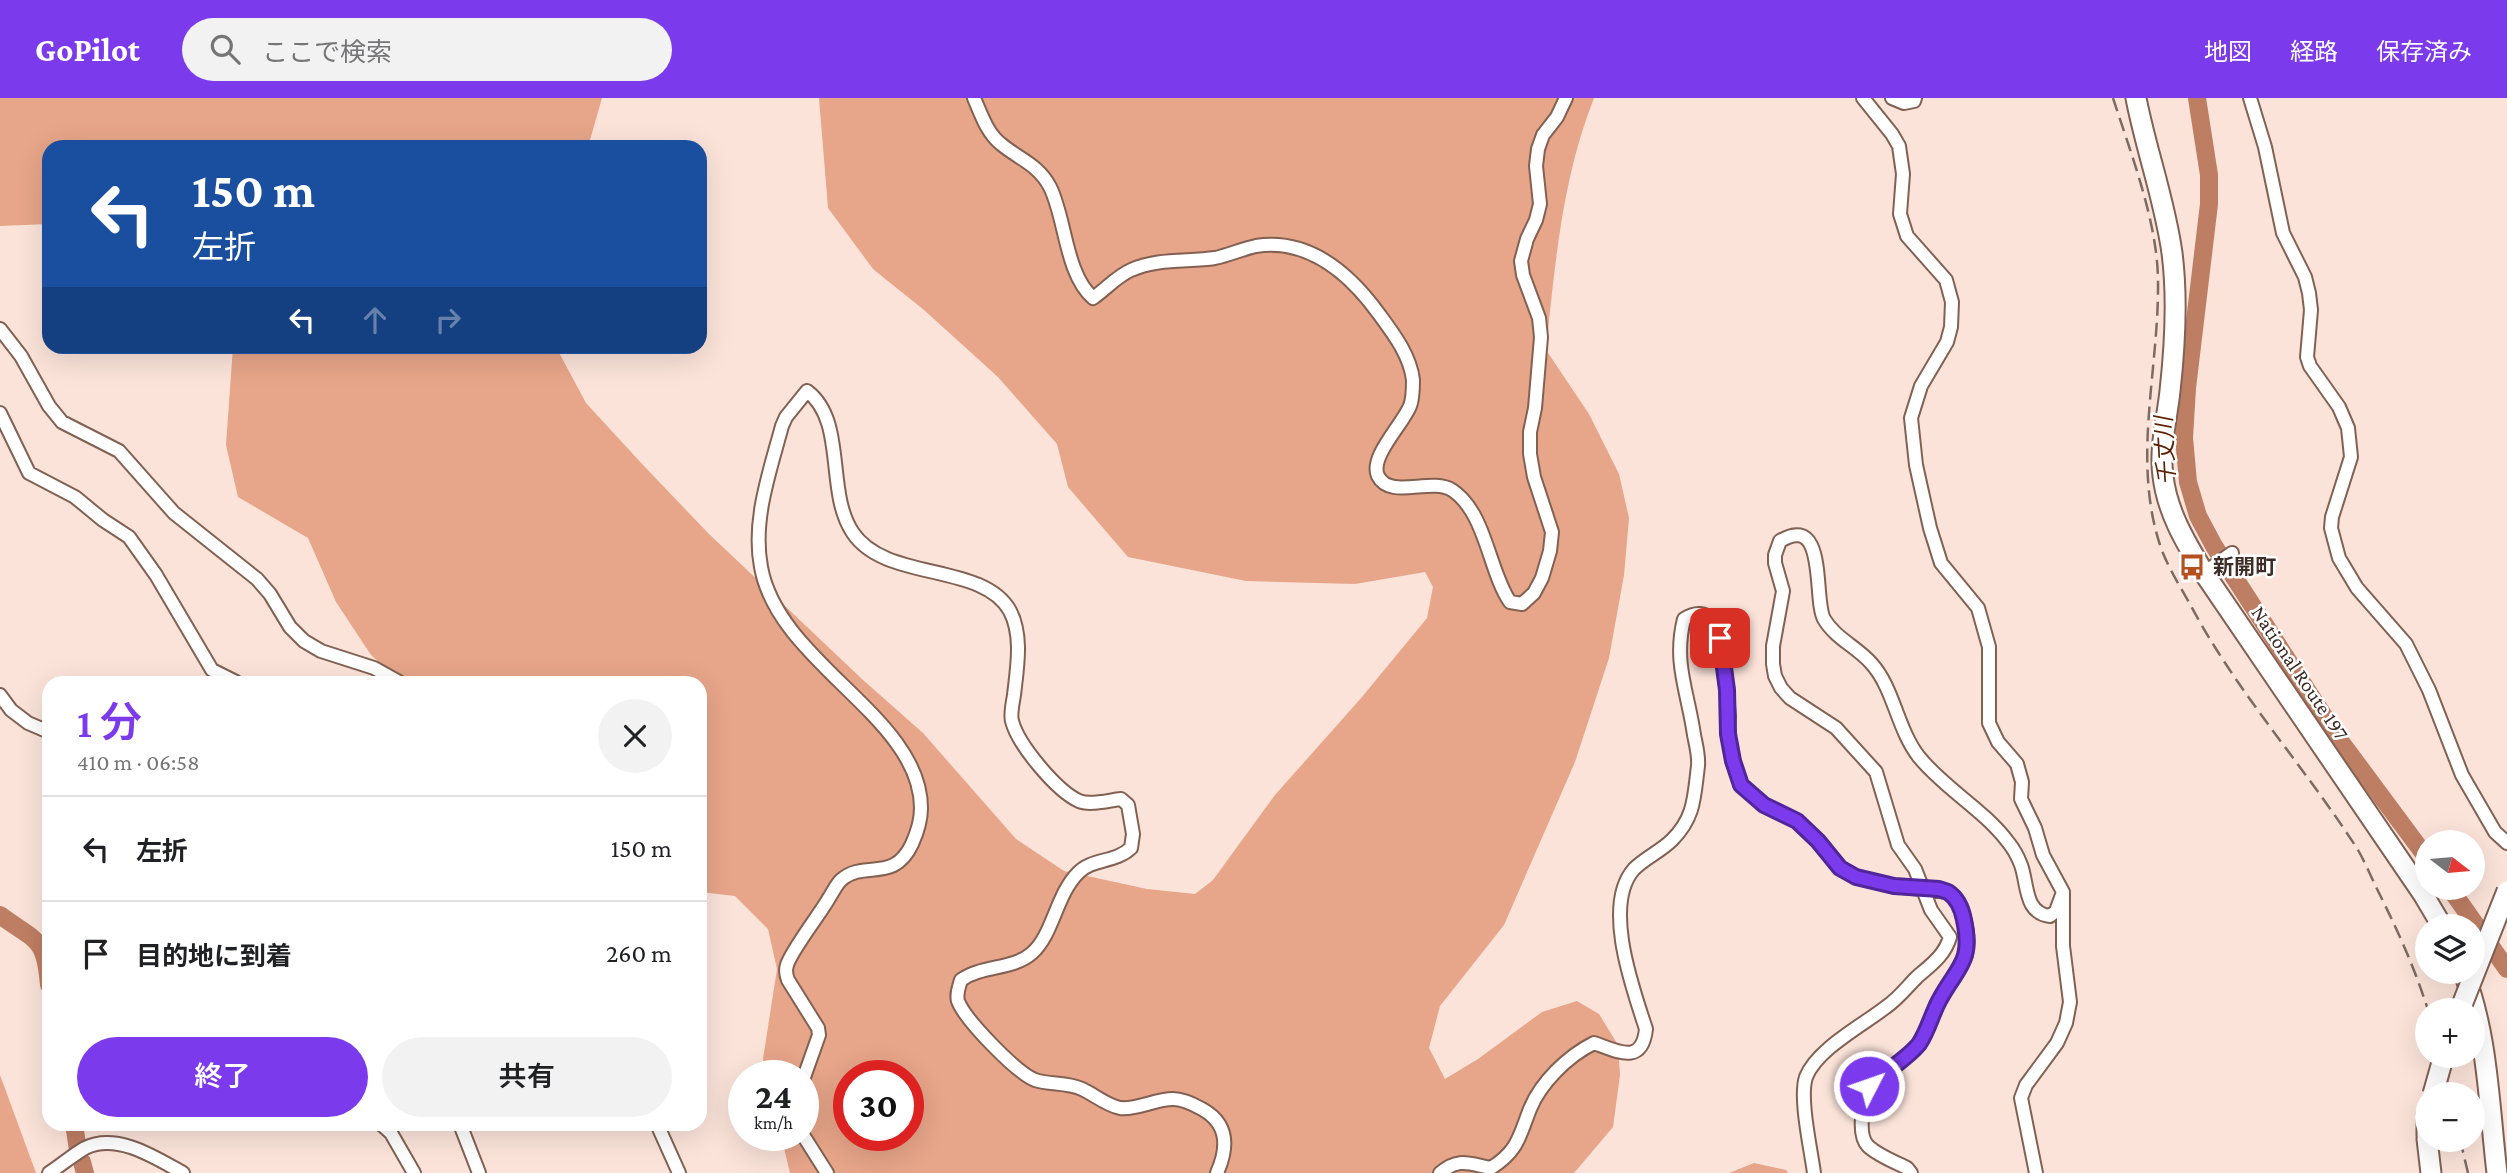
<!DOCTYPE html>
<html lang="ja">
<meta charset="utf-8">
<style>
body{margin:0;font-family:"Crimson Pro","Noto Sans JP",serif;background:#f2f2f2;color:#202124;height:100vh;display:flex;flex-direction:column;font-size:26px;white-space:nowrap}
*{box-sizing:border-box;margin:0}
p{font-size:23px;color:#757577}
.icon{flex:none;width:38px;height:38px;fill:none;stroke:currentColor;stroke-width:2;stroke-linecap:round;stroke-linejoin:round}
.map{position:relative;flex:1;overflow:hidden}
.sheet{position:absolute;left:42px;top:578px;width:665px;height:455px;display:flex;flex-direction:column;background:#fff;border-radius:21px;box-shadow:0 7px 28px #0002}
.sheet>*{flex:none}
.top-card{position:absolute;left:42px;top:42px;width:665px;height:214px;border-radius:21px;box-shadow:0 7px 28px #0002;background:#1a4fa0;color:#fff;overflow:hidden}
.needle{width:46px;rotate:106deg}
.fabs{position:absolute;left:2415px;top:732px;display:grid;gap:14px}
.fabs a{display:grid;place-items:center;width:70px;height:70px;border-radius:50%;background:#fff;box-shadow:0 7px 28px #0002;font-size:35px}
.speed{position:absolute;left:728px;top:962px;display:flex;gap:14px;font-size:35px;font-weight:700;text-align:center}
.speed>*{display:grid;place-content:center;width:91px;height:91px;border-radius:50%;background:#fff;box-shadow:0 7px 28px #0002;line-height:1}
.speed small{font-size:18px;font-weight:400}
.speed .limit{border:10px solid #d22;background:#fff;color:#111}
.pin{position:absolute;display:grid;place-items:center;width:60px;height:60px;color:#fff;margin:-30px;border-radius:14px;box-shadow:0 4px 10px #0006}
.me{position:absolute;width:77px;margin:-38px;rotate:49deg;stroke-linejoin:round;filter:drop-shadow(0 0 5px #0008)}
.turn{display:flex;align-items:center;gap:24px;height:147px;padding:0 35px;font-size:32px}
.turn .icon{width:91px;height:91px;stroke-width:2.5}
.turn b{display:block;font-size:49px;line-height:60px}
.lanes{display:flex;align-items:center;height:66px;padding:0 35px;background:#0003;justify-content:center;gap:35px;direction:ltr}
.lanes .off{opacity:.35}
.round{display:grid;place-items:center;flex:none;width:74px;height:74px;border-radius:37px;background:#f2f2f2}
.head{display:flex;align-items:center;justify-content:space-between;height:119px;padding:0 35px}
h1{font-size:42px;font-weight:600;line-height:52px;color:#7c3aed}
.cta{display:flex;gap:14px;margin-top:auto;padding:14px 35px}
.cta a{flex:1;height:80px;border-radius:42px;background:#7c3aed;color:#fff;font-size:28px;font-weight:600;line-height:80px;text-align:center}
.cta a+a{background:#f2f2f2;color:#202124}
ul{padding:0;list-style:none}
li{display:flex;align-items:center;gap:21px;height:105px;padding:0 35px;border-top:2px solid #e0e0e0}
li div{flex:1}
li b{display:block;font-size:26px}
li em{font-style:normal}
header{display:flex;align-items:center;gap:42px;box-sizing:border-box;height:98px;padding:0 35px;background:#7c3aed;color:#fff}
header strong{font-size:33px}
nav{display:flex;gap:38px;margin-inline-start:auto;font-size:24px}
.search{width:490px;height:63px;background:#f2f2f2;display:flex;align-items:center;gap:18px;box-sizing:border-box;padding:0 24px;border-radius:38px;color:#757577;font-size:26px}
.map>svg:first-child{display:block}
.forest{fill:#e7a589;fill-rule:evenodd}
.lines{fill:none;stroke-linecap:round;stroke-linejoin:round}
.stream{stroke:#976652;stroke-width:2.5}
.river{stroke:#be7e64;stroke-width:18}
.minor-casing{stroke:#826153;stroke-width:16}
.highway-casing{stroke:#826153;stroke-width:23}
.minor{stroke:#fff;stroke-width:12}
.highway{stroke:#fff;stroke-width:19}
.rail{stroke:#7d6b63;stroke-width:2.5;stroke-dasharray:14 7;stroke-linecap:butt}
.highway-bridge-casing{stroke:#826153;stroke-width:23;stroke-linecap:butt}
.highway-bridge{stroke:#fff;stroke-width:19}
.route-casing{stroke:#51269a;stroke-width:18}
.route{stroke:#7c3aed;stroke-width:12}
.labels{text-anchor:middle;stroke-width:5;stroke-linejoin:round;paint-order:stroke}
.poi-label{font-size:21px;font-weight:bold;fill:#3c2d27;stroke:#fff;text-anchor:start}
.street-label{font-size:21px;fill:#3c2d27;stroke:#fff}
.water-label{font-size:23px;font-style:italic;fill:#5b2102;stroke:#fff}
</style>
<header>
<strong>GoPilot</strong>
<div class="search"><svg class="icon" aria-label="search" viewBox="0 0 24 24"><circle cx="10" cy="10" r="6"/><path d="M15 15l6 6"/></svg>ここで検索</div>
<nav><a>地図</a><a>経路</a><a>保存済み</a></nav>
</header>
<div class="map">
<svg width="2507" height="1075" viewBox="0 0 2507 1075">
<rect width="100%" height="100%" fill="#fbe3d9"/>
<path class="forest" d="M0,0H602L588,49H49V126L0,128Z
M819,0H1594C1562,81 1555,166 1546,252L1589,316L1619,376L1629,420L1624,477L1609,560L1575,664L1504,827L1440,908L1429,950L1445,981L1478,961L1542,914L1577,903L1599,916L1618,947L1620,977L1613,1029L1574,1075H790L781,1038H803V978H767L763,961L777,871L768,831L735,798L700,794V584H402L371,557L336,504L308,440L238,399L226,347L233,249H556L586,305L643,367L708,435L863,582L923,635L1016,741L1064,773L1147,791L1195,796L1213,782L1275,697L1362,599L1427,520L1433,489L1425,474L1355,486L1246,483L1128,459L1068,389L1057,346L998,279L924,212L873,171L828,110ZM849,978H908V1038H849Z
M0,977L36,1075H0Z
M1754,1065L1786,1072L1788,1075H1729Z"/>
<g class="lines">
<path class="stream" d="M2502,860L2507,859"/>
<path class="river" d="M2197,0L2209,77V106L2187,290L2184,340L2188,384L2198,418L2214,448L2338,640L2427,760
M2449,789L2507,871
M0,817C36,844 45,838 49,887
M74,1026L78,1052
M82,1064L85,1075"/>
<g class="minor-casing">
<path id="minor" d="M974,0C981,16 987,35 1001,46C1019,61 1039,67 1050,89C1066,121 1065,175 1093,200C1106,191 1117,178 1131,172C1157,160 1188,164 1215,160C1229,157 1242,151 1256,148C1309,140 1350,176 1379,216C1393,235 1410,257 1413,282C1413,289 1413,301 1410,308C1403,326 1369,359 1378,378C1390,402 1431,379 1452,392C1486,414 1489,474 1510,504L1522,506L1534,495L1542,480L1550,453L1552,434L1534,379L1530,356V334L1535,310L1541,239L1539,220L1523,177L1521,163L1527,141L1536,122L1540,106L1536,68L1538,51L1543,37L1557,19L1566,0
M1863,0L1892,36L1899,48L1903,76L1900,116L1907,138L1946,182L1952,204L1951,229L1947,244L1921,288L1911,320L1916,367L1930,430L1941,465L1978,510L1989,549V625L1998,644L2017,666L2022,684L2021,701L2035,730L2043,757L2063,794V848L2070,904L2066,925L2057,945L2026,987L2021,1000L2036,1075
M1892,0L1904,5L1914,3L1915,0
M2250,0L2265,49L2283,135L2305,179L2309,195L2311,212L2307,259L2310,268L2339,309L2348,330L2351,359L2332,419L2331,430L2339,460L2357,490L2406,546L2429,592L2462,677L2495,734L2507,745
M0,231L21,258L49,308L62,324L119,353L174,415L257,481L270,496L290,529L304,543L321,553L374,570L399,584
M0,315L29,375L75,399L103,422L129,439L156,477L212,572L236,584
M2204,475L2232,455
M0,597L11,612L28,625L49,634
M803,982L819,937L818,930L788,882C786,877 785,873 787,867C791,853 820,816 829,800C833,794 836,787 841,782C865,761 893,786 912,746C917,735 921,723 921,710C921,619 778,565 761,469C752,422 770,373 782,328L786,319L807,293C847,323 825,394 853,435C886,484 983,464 1010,513C1023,538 1017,570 1014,597C1013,604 1010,616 1012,623C1018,647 1057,693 1079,703C1090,708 1110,702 1121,701L1128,707L1133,736L1131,750C1115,765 1092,760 1078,775C1056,797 1053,837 1032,855C1013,872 982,867 961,882C959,889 956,896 958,903C965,922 1017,975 1035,982C1050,987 1067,984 1082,991C1095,997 1106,1007 1120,1010C1137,1012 1155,1001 1173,1001C1183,1001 1193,1006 1202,1011C1229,1026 1228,1050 1217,1075
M381,1026L391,1035L414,1075
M460,1026L479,1075
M657,1026L679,1075
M803,1037L827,1075
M49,1075C61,1067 73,1057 85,1050C117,1034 156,1060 183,1075
M1440,1075C1459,1059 1469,1066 1491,1070C1518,1053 1519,1039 1530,1011C1541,984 1568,958 1594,945C1617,953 1642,968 1646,931C1633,891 1602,807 1634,771C1645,760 1661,753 1672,742C1695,719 1694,699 1698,668C1699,658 1696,647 1694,637C1688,594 1673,565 1684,521C1697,513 1704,515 1716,523L1723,556L1729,618L1728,636L1733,663L1741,687L1764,707L1797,723L1818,743L1840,770L1856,779L1894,788L1948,794C1964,806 1972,841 1965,859C1959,875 1948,887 1940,901C1932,915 1928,933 1919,946C1907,961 1884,974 1869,988C1864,1002 1856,1036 1868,1048C1877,1057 1895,1064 1907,1070L1911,1075
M1814,1075C1811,1052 1799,1000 1806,979C1817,951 1863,927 1886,909C1898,901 1907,889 1917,879C1931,867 1945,857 1950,839L1931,812L1915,771L1898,747L1876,674L1836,630L1790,600L1781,590L1775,578L1773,566V548L1783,493L1775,465V457L1780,443C1828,414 1813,501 1824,521C1835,540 1857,549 1871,565C1894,590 1897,631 1919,659C1945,691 1983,711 2008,744C2013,750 2018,759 2021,767C2028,786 2024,815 2050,818L2056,813L2063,794"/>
</g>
<g class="highway-casing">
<path id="highway" d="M2136,0C2146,52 2165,103 2172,155C2178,201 2175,248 2170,293C2167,321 2159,350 2163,378C2167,414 2186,445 2204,475L2423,796L2442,828
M2463,873C2488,936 2489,1008 2497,1075
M2427,1016V1038
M2427,1041L2431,1075"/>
</g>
<use href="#minor" class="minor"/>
<use href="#highway" class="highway"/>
<path class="rail" d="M2113,0C2131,56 2158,125 2158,184C2159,272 2132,361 2160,447C2167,468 2180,488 2191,508C2238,596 2305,669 2358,752C2366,766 2372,781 2379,795C2398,833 2415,871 2428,912
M2441,957L2450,996
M2460,1041L2468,1075"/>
<g class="highway-bridge-casing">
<path id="highway-bridge" d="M2460,912L2507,793
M2433,996L2444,957"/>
</g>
<use href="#highway-bridge" class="highway-bridge"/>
</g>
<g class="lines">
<g class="route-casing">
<path id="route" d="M1720,540L1727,592L1728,636L1733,663L1741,687L1764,707L1797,723L1818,743L1840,770L1856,779L1894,788L1939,791L1948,794C1957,800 1962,811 1964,822C1973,864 1958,868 1940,901C1932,915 1928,933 1919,946C1907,961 1884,974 1869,988"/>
</g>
<use href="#route" class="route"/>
</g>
<defs>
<g id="bus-bare" transform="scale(2.1)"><path d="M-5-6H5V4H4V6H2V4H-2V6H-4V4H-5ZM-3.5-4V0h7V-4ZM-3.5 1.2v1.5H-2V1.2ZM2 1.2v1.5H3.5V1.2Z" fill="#b5501f" stroke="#fff" stroke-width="2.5" paint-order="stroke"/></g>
</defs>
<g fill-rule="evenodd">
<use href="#bus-bare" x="2192" y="469"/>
</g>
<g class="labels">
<g class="poi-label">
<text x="2213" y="476">新開町</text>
</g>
<g class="street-label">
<text transform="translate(2300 575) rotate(56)" y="7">National Route 197</text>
</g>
<g class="water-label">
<text transform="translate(2165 353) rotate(-93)" y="8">千丈川</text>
</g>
</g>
</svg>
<div class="fabs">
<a><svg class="needle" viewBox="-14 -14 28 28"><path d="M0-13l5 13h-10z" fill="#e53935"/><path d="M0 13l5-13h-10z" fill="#757577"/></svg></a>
<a><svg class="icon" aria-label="layers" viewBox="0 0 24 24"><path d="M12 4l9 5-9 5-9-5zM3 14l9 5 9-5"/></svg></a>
<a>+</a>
<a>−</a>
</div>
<div class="speed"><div>24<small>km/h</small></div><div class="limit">30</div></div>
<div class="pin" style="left:1720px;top:540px;background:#d93025"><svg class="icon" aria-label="arrive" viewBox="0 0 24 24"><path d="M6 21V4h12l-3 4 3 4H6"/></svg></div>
<svg class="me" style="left:1869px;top:988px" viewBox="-20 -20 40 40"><circle r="17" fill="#7c3aed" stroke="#fff" stroke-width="3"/><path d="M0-11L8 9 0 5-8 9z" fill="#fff"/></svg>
<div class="top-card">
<div class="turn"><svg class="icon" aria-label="left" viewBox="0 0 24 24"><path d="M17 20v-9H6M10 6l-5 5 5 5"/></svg><div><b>150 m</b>左折</div></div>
<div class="lanes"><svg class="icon" aria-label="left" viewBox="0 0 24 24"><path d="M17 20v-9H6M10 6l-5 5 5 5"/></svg><svg class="icon off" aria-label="ahead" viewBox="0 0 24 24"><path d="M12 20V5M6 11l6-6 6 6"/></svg><svg class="icon off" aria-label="right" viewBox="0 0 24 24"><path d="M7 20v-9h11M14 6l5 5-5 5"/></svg></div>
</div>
<section class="sheet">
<div class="head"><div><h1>1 分</h1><p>410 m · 06:58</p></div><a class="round"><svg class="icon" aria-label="close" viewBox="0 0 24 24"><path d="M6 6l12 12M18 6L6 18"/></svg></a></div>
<ul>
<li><svg class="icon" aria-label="left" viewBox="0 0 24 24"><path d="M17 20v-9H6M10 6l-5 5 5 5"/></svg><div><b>左折</b></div><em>150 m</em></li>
<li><svg class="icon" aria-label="arrive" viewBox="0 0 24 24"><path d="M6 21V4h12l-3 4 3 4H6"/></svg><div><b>目的地に到着</b></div><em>260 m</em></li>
</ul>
<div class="cta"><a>終了</a><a>共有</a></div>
</section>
</div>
